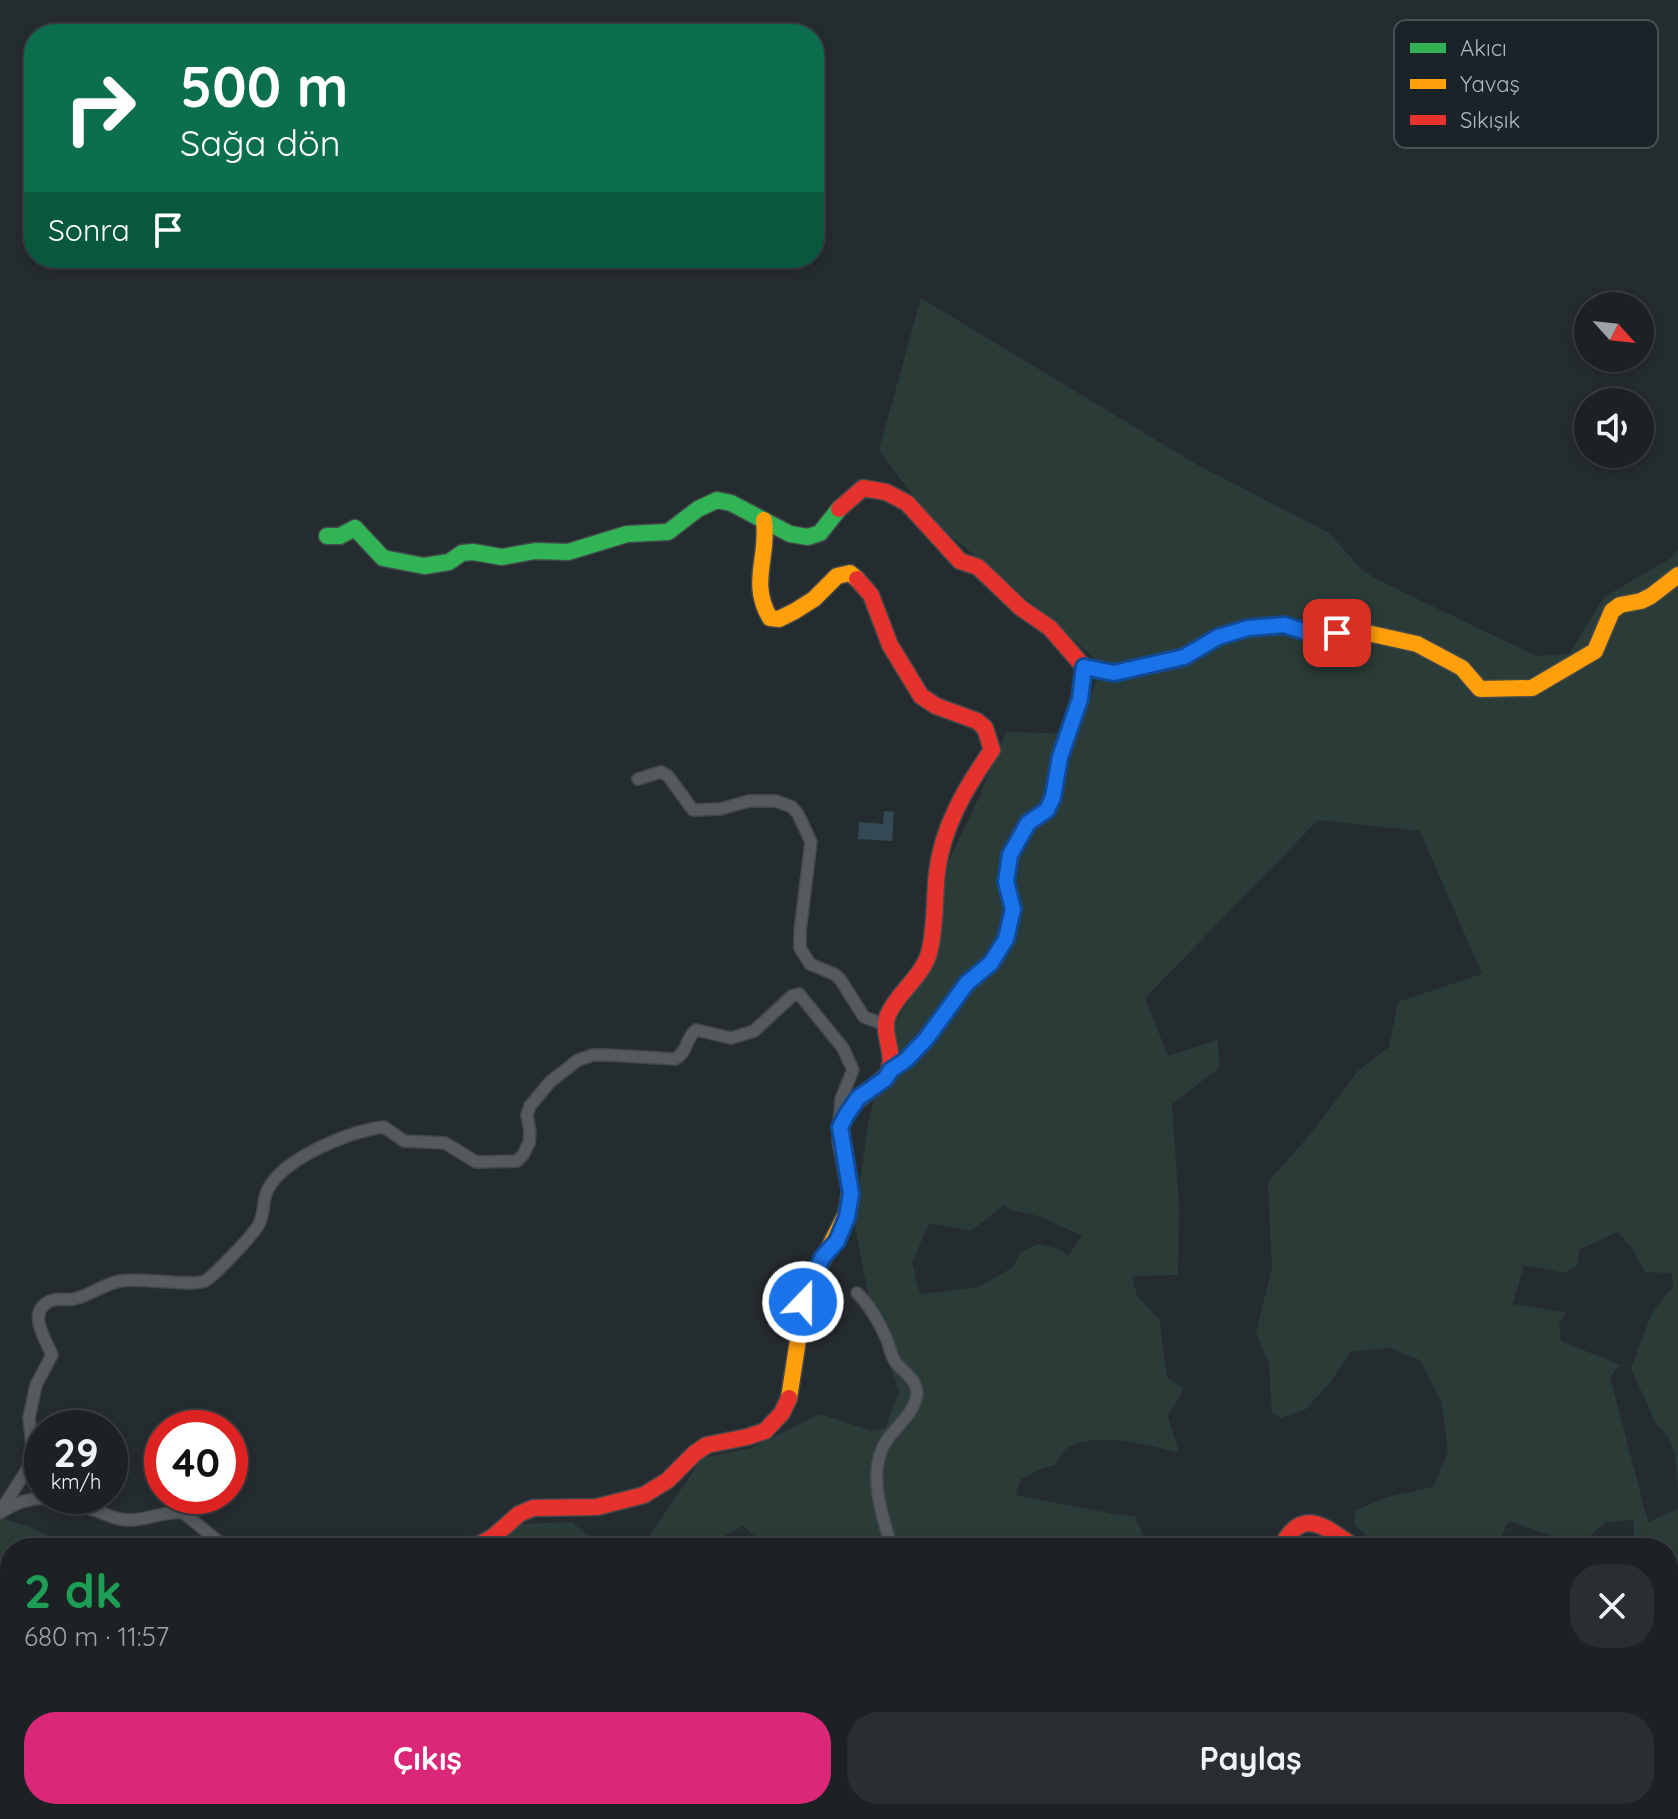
<!DOCTYPE html>
<html lang="tr">
<meta charset="utf-8">
<style>
body{margin:0;font-family:Quicksand,sans-serif;background:#292e30;color:#f1f3f6;height:100vh;display:flex;flex-direction:column;font-size:30px;white-space:nowrap}
*{box-sizing:border-box;margin:0}
p{font-size:26px;color:#a0a3a6}
.icon{flex:none;width:44px;height:44px;fill:none;stroke:currentColor;stroke-width:2;stroke-linecap:round;stroke-linejoin:round}
.map{position:relative;flex:1;overflow:hidden}
.panel{position:absolute;left:0px;top:1538px;width:1678px;height:282px;display:flex;flex-direction:column;background:#1c2123;border-radius:32px 32px 0 0;box-shadow:0 4px 12px #0003,0 0 0 2px #3a3e41}
.panel>*{flex:none}
.top-card{position:absolute;left:24px;top:24px;width:800px;height:244px;border-radius:32px;box-shadow:0 4px 12px #0003,0 0 0 2px #3a3e41;background:#0b6e4f;color:#fff;overflow:hidden}
.needle{width:52px;rotate:117deg}
.fabs{position:absolute;left:1574px;top:292px;display:grid;gap:16px}
.fabs a{display:grid;place-items:center;width:80px;height:80px;border-radius:50%;background:#1c2123;box-shadow:0 4px 12px #0003,0 0 0 2px #3a3e41;font-size:40px}
.speed{position:absolute;left:24px;top:1410px;display:flex;gap:16px;font-size:40px;font-weight:700;text-align:center}
.speed>*{display:grid;place-content:center;width:104px;height:104px;border-radius:50%;background:#1c2123;box-shadow:0 4px 12px #0003,0 0 0 2px #3a3e41;line-height:1}
.speed small{font-size:20px;font-weight:400}
.speed .limit{border:12px solid #d22;background:#fff;color:#111}
.pin{position:absolute;display:grid;place-items:center;width:68px;height:68px;color:#fff;margin:-34px;border-radius:16px;box-shadow:0 4px 12px #0006}
.me{position:absolute;width:88px;margin:-44px;rotate:22deg;stroke-linejoin:round;filter:drop-shadow(0 0 6px #0008)}
.turn{display:flex;align-items:center;gap:28px;height:168px;padding:0 24px;font-size:36px}
.turn .icon{width:104px;height:104px;stroke-width:2.5}
.turn b{display:block;font-size:56px;line-height:68px}
.then{display:flex;align-items:center;height:76px;padding:0 24px;background:#0003;gap:16px;font-size:30px}
.round{display:grid;place-items:center;flex:none;width:84px;height:84px;border-radius:32px;background:#292e30}
.overview{display:flex;align-items:center;justify-content:space-between;height:136px;padding:0 24px}
h1{font-size:48px;font-weight:700;line-height:60px;color:#1e9e55}
.action{display:flex;gap:16px;margin-top:auto;padding:16px 24px}
.action a{flex:1;height:92px;border-radius:32px;background:#db2777;color:#fff;font-size:32px;font-weight:700;line-height:92px;text-align:center}
.action a+a{background:#292e30;color:#f1f3f6}
.map>svg:first-child{display:block}
.green{fill:#2b3c38;fill-rule:evenodd}
.water{fill:#344b55}
.lines{fill:none;stroke-linecap:round;stroke-linejoin:round}
.street-casing{stroke:#42484a;stroke-width:14}
.fast-casing{stroke:#42484a;stroke-width:19}
.slow-casing{stroke:#42484a;stroke-width:19}
.jam-casing{stroke:#42484a;stroke-width:19}
.street{stroke:#545a5e;stroke-width:11}
.fast{stroke:#30b455;stroke-width:16}
.slow{stroke:#ff9f0a;stroke-width:16}
.jam{stroke:#e5322d;stroke-width:16}
.route-casing{stroke:#114b97;stroke-width:20}
.route{stroke:#1a73e8;stroke-width:14}
.key{fill:#1a2428;stroke:#465156;stroke-width:2}
.key-label{font-size:22px;fill:#aebac1}
</style>
<div class="map">
<svg width="1678" height="1819" viewBox="0 0 1678 1819">
<rect width="100%" height="100%" fill="#252c2f"/>
<path class="green" d="M921,298L1194,463L1329,533L1362,570L1378,580L1536,656L1569,654L1604,597L1671,558L1678,549V1493L1675,1454L1668,1437L1655,1422L1631,1368L1652,1313L1673,1287L1672,1273L1645,1272L1632,1248L1618,1232L1580,1249L1577,1266L1564,1273L1524,1265L1513,1304L1567,1313L1559,1323L1561,1341L1620,1365L1610,1377L1648,1522L1678,1509V1571L1668,1591V1548H1634V1520L1606,1522L1579,1545L1509,1521L1501,1537L1511,1548H1382L1354,1525L1356,1510L1388,1497L1433,1487L1448,1452L1442,1403L1420,1360L1390,1348L1350,1352L1331,1381L1306,1409L1281,1418L1272,1412L1269,1364L1256,1332L1272,1268L1268,1182L1313,1131L1358,1071L1389,1047L1398,1002L1482,974L1420,831L1318,820L1145,998L1168,1056L1217,1040L1220,1067L1172,1104L1179,1207L1178,1275L1132,1276L1137,1296L1159,1319L1167,1378L1184,1388L1168,1416L1179,1453C1151,1445 1090,1430 1066,1449C1061,1453 1058,1461 1055,1465L1043,1468L1021,1479L1016,1495L1113,1514L1135,1516L1148,1548H760L761,1541L743,1526L701,1548H610L649,1537L702,1458L751,1448L820,1414L871,1431L885,1428L899,1393L868,1294L854,1221L869,1119L892,1028L935,957L949,860L981,793L1006,732L1077,734L1102,665L1002,577L932,521L879,450ZM1004,1205L1012,1210L1042,1217L1082,1236L1068,1256L1059,1249L1038,1244L1021,1252L1013,1267L979,1287L920,1294L912,1263L929,1223L971,1231Z
M0,1518L28,1526L74,1548H10V1721L0,1701Z
M572,1522L602,1548H484L520,1524Z
M38,1810H314L315,1819H41Z
M392,1810H753L741,1819H657L651,1811L631,1815L629,1819H394Z
M764,1810H1143L1156,1819H769Z"/>
<path class="water" d="M884,811L894,812L892,841L858,839L859,822L883,824Z"/>
<g class="lines">
<g class="street-casing">
<path id="street" d="M638,779L661,772L668,776L693,810L720,809L749,801H776L792,807L798,814L811,842L800,931V948L810,964L834,974L840,979L864,1017L886,1025
M891,1070L906,1060L926,1039L967,983L991,963L1006,939L1013,909L1006,882L1010,855L1028,823L1047,810L1053,797L1060,757L1080,699L1084,667
M857,1293C869,1304 881,1325 887,1340C890,1348 891,1356 896,1363C904,1372 917,1380 917,1393C916,1411 897,1426 887,1440C866,1470 882,1516 892,1548
M0,1512L28,1468L32,1446L29,1418L36,1385L52,1355C46,1340 26,1312 50,1301C58,1298 67,1300 74,1299C91,1295 104,1284 120,1281C141,1277 190,1287 205,1281C213,1277 255,1233 259,1224C265,1213 262,1200 268,1189C284,1158 350,1131 384,1127L404,1141L445,1143L476,1162L517,1161L523,1155L529,1143L530,1132L527,1115L530,1106L550,1082L578,1060L593,1055H608L675,1059C688,1052 686,1037 696,1030L731,1038L754,1031L792,996L799,994L843,1048L853,1070L841,1099L839,1123
M0,1513C36,1489 60,1499 97,1511C108,1515 116,1520 128,1520C147,1521 165,1510 184,1513L226,1548
M1668,1604L1678,1591
M1668,1655L1678,1650
M1280,1810L1285,1819"/>
</g>
<g class="fast-casing">
<path id="fast" d="M327,536H340L355,528L383,558L424,566L449,562L462,553L473,552L502,557L535,551L568,552L627,534L668,532L698,509L717,500L731,503L790,534L808,537L820,533L839,509
M1228,1819L1232,1810
M1500,1819L1513,1810"/>
</g>
<g class="slow-casing">
<path id="slow" d="M764,520C769,557 749,583 770,618L779,619L795,611L814,599L837,576L850,573L857,579
M1175,659L1184,657L1218,637L1248,628L1284,625L1319,636L1354,630L1417,644L1462,668L1480,689L1532,688L1595,651L1612,611L1620,605L1641,601L1651,596L1678,575
M789,1398L805,1295L847,1212L850,1189L841,1144V1126L850,1107L887,1075"/>
</g>
<g class="jam-casing">
<path id="jam" d="M839,509L863,488L886,492L907,503L960,561L978,567L1021,608L1050,628L1084,667L1114,673L1175,659
M857,579L871,595L890,645L921,696L936,706L977,721L985,728L992,750C966,787 942,827 937,873C934,898 936,928 929,953C923,976 897,993 888,1015C880,1034 898,1055 887,1075
M413,1548L479,1545L493,1537L519,1514L533,1508L597,1507L644,1495L668,1480L695,1453L707,1445L747,1437L765,1431L782,1413L789,1398
M1281,1548C1302,1504 1326,1528 1356,1548"/>
</g>
<use href="#street" class="street"/>
<use href="#fast" class="fast"/>
<use href="#slow" class="slow"/>
<use href="#jam" class="jam"/>
</g>
<g class="lines">
<g class="route-casing">
<path id="route" d="M803,1302L822,1258L837,1241L847,1217L851,1194L840,1127L847,1114L858,1098L885,1079L891,1070L906,1060L926,1039L967,983L991,963L1006,939L1013,909L1006,882L1010,855L1028,823L1047,810L1053,797L1060,757L1080,699L1084,667L1114,673L1184,657L1218,637L1248,628L1284,625L1319,636L1337,633"/>
</g>
<use href="#route" class="route"/>
</g>
<rect x="1394" y="20" width="264" height="128" rx="12" class="key"/>
<rect x="1410" y="43" width="36" height="10" fill="#30b455"/>
<rect x="1410" y="79" width="36" height="10" fill="#ff9f0a"/>
<rect x="1410" y="115" width="36" height="10" fill="#e5322d"/>
<g class="key-label">
<text x="1460" y="56">Akıcı</text>
<text x="1460" y="92">Yavaş</text>
<text x="1460" y="128">Sıkışık</text>
</g>
</svg>
<div class="fabs">
<a><svg class="needle" viewBox="-14 -14 28 28"><path d="M0-13l5 13h-10z" fill="#e53935"/><path d="M0 13l5-13h-10z" fill="#a0a3a6"/></svg></a>
<a><svg class="icon" aria-label="sound" viewBox="0 0 24 24"><path d="M4 9h4l5-4v14l-5-4H4zM17 9q2 3 0 6"/></svg></a>
</div>
<div class="speed"><div>29<small>km/h</small></div><div class="limit">40</div></div>
<div class="pin" style="left:1337px;top:633px;background:#d93025"><svg class="icon" aria-label="arrive" viewBox="0 0 24 24"><path d="M6 21V4h12l-3 4 3 4H6"/></svg></div>
<svg class="me" style="left:803px;top:1302px" viewBox="-20 -20 40 40"><circle r="17" fill="#1a73e8" stroke="#fff" stroke-width="3"/><path d="M0-11L8 9 0 5-8 9z" fill="#fff"/></svg>
<div class="top-card">
<div class="turn"><svg class="icon" aria-label="right" viewBox="0 0 24 24"><path d="M7 20v-9h11M14 6l5 5-5 5"/></svg><div><b>500 m</b>Sağa dön</div></div>
<div class="then">Sonra<svg class="icon" aria-label="arrive" viewBox="0 0 24 24"><path d="M6 21V4h12l-3 4 3 4H6"/></svg></div>
</div>
<section class="panel">
<div class="overview"><div><h1>2 dk</h1><p>680 m · 11:57</p></div><a class="round"><svg class="icon" aria-label="close" viewBox="0 0 24 24"><path d="M6 6l12 12M18 6L6 18"/></svg></a></div>
<div class="action"><a>Çıkış</a><a>Paylaş</a></div>
</section>
</div>
